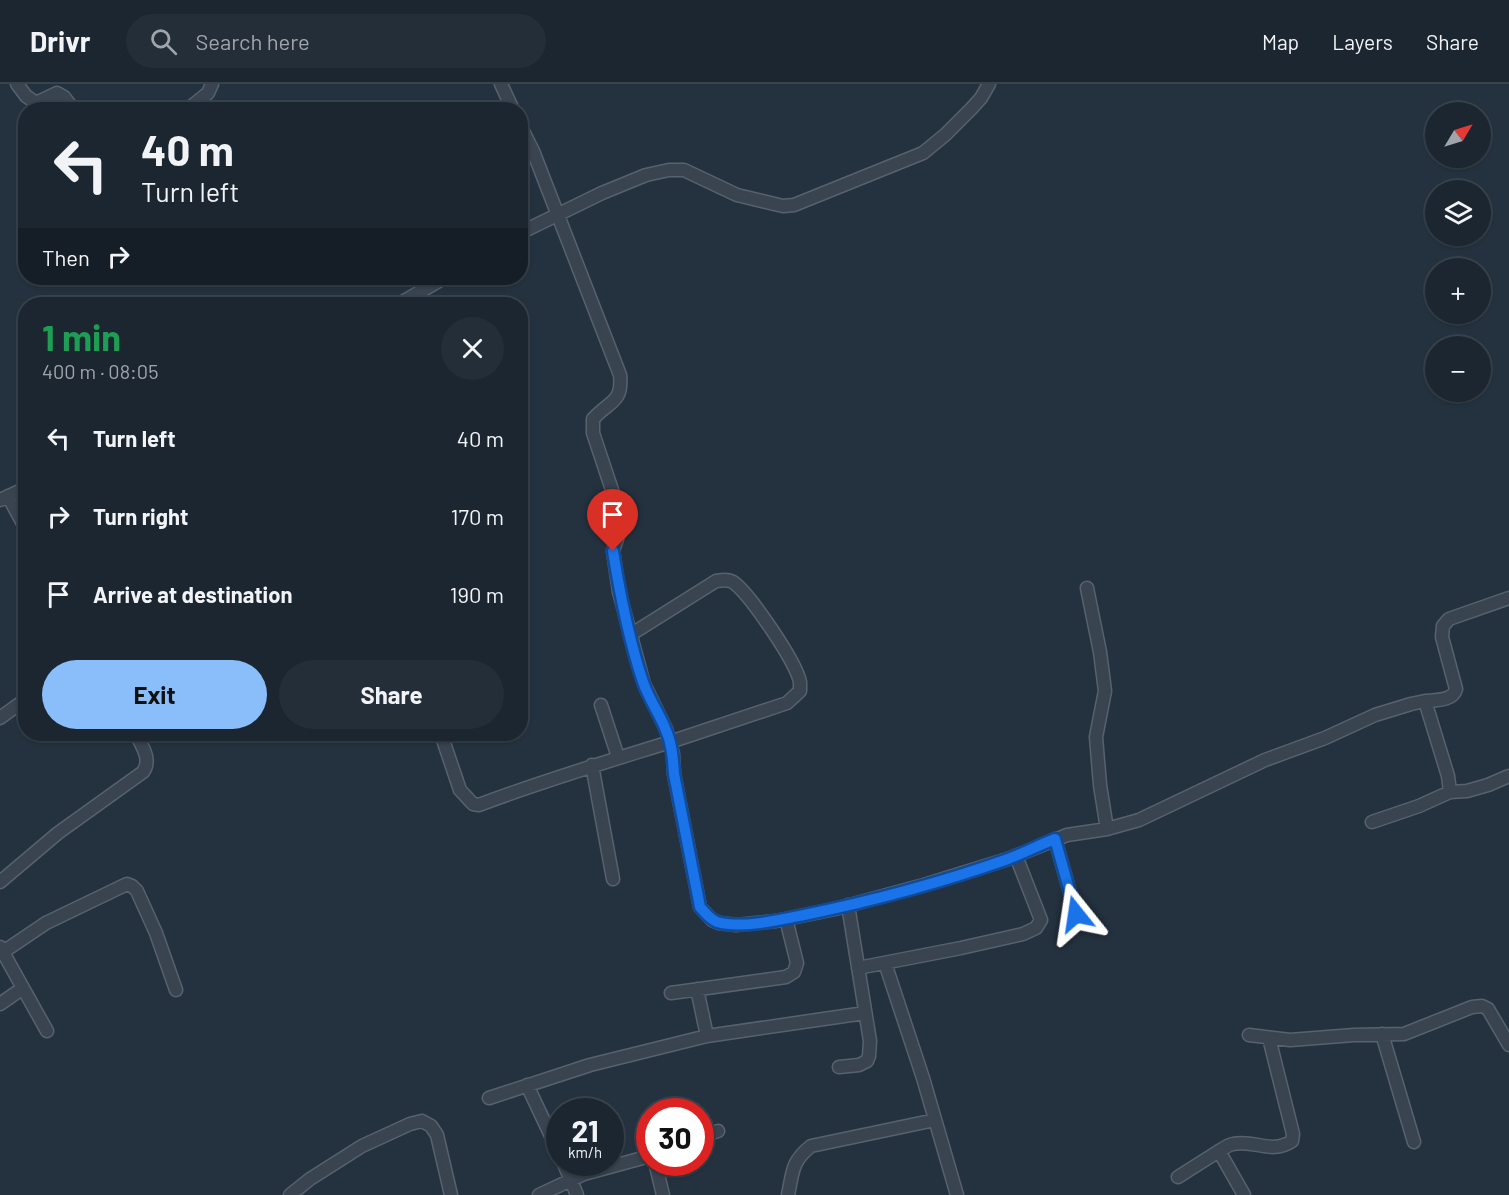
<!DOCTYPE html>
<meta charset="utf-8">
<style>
body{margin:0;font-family:Barlow,sans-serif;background:#242e38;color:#f1f3f6;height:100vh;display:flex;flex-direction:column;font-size:22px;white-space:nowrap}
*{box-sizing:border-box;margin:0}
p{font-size:20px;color:#a0a5ab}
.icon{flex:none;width:33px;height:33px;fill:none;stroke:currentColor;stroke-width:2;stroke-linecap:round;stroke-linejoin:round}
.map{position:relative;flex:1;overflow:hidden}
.drawer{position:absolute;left:18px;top:213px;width:510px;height:444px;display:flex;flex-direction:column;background:#1b2630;border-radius:24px;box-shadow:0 2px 4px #0004,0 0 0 2px #39434c}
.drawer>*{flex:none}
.top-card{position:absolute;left:18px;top:18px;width:510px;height:183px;border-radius:24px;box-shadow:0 2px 4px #0004,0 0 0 2px #39434c;background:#1b2630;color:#f1f3f6;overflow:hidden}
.needle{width:39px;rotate:52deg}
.tools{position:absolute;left:1425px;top:18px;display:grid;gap:12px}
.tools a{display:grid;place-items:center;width:66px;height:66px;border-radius:50%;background:#1b2630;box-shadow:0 2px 4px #0004,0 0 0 2px #39434c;font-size:30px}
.speed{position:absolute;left:546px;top:1014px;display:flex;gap:12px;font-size:30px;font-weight:700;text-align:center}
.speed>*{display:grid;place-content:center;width:78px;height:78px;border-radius:50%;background:#1b2630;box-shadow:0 2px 4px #0004,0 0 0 2px #39434c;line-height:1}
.speed small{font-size:15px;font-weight:400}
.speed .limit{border:9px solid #d22;background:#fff;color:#111}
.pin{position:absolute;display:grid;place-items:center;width:51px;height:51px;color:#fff;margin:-62px -26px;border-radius:50% 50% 50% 0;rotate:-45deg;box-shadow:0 0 6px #0007}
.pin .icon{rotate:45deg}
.me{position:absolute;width:66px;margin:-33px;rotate:345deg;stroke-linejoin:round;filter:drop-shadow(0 0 4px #0008)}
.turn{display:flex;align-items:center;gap:21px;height:126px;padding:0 24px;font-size:27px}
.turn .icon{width:78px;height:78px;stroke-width:2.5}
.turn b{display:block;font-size:42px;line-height:51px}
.then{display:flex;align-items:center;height:57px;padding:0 24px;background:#0003;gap:12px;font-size:22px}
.round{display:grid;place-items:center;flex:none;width:63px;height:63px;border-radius:32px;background:#242e38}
.summary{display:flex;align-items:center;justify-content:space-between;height:102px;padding:0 24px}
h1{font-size:36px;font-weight:700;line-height:45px;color:#1e9e55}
.cta{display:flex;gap:12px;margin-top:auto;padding:12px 24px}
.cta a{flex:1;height:69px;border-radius:36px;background:#8abefb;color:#111;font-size:24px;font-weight:700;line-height:69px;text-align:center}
.cta a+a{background:#242e38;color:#f1f3f6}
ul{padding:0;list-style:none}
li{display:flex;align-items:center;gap:18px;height:78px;padding:0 24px}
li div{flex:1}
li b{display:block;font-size:22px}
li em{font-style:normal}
header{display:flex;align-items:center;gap:36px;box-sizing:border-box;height:84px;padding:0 30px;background:#1b2630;border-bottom:2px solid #39434c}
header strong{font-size:28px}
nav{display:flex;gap:33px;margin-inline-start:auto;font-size:21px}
.search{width:420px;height:54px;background:#242e38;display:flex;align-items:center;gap:15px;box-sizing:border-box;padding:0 21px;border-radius:33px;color:#a0a5ab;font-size:22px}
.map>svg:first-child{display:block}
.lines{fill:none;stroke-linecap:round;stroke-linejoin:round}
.street-casing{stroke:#56626e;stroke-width:15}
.street{stroke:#394450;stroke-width:12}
.route-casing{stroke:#114b97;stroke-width:15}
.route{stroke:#1a73e8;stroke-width:10}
</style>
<header>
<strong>Drivr</strong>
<div class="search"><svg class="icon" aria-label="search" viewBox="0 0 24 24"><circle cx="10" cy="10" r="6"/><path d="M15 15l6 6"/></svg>Search here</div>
<nav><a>Map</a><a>Layers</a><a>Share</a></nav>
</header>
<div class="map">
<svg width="1509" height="1111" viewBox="0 0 1509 1111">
<rect width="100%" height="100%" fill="#243240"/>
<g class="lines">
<g class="street-casing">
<path id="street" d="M17,0L26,12L36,19L57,9L64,13L74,26
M501,0L513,26
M187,26L208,9L212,0
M520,41L533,67L620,291C623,319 609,317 593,335V349L620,430L621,443L613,467L619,508L644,600L666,645L670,658L673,670L674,690L700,823L712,836L719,839L736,841L776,837L835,825L924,801L1008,775L1067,751L1107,745L1139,736L1265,676L1325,654L1375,631L1411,620L1425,617L1448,692L1450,708L1467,707L1488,701L1509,692
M520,149L602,109L646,91L669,86H684L737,111L783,122L794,121L923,69L945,51L971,25L981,14L989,0
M399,220L444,194
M8,412L26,445
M0,416L26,404
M1087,504L1100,568L1105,607L1096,653L1100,701L1107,745
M1425,617C1436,616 1453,617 1456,605L1442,553L1443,542L1449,535L1509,514
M601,621L618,673
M0,634L26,615
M441,650L460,706L473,720L479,721C542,697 606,678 670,658C709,645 748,632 787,619L800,607C800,605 800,600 800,598C796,578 750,510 733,498C728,495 722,496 716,497L630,551
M592,681L613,795
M1372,738L1419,722L1450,708
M1055,755L1076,830
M0,798L58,749L143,688C152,676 142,662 136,650
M0,863L47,947
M3,868L46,839L127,800L132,802L137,807L156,849L176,906
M885,879L923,994L957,1111
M858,884L961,864L1023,850L1036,844L1041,836L1016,772
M697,905L707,952
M671,909L786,893L794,888L797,879L786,835
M0,920L23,904
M1382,950L1414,1058
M1249,951L1290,956L1354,951L1404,950L1472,923L1482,922L1488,925L1509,961
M839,983L859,981L867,977L869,972L870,957L848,821
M527,1001L560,1071
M489,1014L590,981L707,952L865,929
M700,1053L718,1047
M1219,1067C1224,1064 1228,1061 1233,1060C1255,1055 1271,1071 1292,1057L1293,1050L1269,954
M655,1078L663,1111
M1178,1093L1219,1067L1244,1111
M290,1111L310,1095L362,1062L410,1040L422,1037L431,1042L437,1051L451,1111
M539,1111L571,1096L563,1078
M577,1111L571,1096L584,1090L650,1072
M788,1111C793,1088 791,1078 811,1062L935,1036"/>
</g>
<use href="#street" class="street"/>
</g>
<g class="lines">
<g class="route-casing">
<path id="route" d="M613,467C620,511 629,556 643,598C649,615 659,629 665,644C672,659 673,674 674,690L700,823C705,829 710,835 717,838C741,845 780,836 804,831C872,817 943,798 1008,775C1024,769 1039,761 1055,755L1076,830"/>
</g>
<use href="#route" class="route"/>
</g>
</svg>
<div class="tools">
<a><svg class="needle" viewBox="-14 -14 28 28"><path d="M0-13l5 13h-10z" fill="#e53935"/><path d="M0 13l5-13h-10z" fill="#a0a5ab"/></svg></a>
<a><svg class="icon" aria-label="layers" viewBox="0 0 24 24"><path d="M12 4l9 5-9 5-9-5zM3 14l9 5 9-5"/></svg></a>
<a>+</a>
<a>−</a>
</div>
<div class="speed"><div>21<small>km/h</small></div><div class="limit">30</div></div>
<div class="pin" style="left:613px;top:467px;background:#d93025"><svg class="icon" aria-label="arrive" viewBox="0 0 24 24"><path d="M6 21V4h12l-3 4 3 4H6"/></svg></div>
<svg class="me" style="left:1076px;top:830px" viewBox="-20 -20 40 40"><path d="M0-17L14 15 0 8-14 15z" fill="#1a73e8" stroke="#fff" stroke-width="4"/></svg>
<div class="top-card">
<div class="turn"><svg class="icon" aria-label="left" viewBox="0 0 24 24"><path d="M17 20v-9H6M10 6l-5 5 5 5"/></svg><div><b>40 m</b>Turn left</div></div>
<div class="then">Then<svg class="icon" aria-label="right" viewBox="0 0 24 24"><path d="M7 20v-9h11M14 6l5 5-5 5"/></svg></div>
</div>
<section class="drawer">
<div class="summary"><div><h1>1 min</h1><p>400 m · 08:05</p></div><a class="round"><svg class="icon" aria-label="close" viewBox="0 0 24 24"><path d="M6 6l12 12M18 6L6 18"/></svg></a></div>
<ul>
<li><svg class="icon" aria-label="left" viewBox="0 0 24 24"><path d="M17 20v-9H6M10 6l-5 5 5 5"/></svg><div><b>Turn left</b></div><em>40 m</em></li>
<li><svg class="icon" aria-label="right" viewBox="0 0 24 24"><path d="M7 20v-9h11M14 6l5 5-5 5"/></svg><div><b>Turn right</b></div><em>170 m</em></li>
<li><svg class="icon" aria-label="arrive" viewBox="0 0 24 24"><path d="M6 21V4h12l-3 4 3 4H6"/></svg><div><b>Arrive at destination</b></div><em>190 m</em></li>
</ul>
<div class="cta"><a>Exit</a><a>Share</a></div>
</section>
</div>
